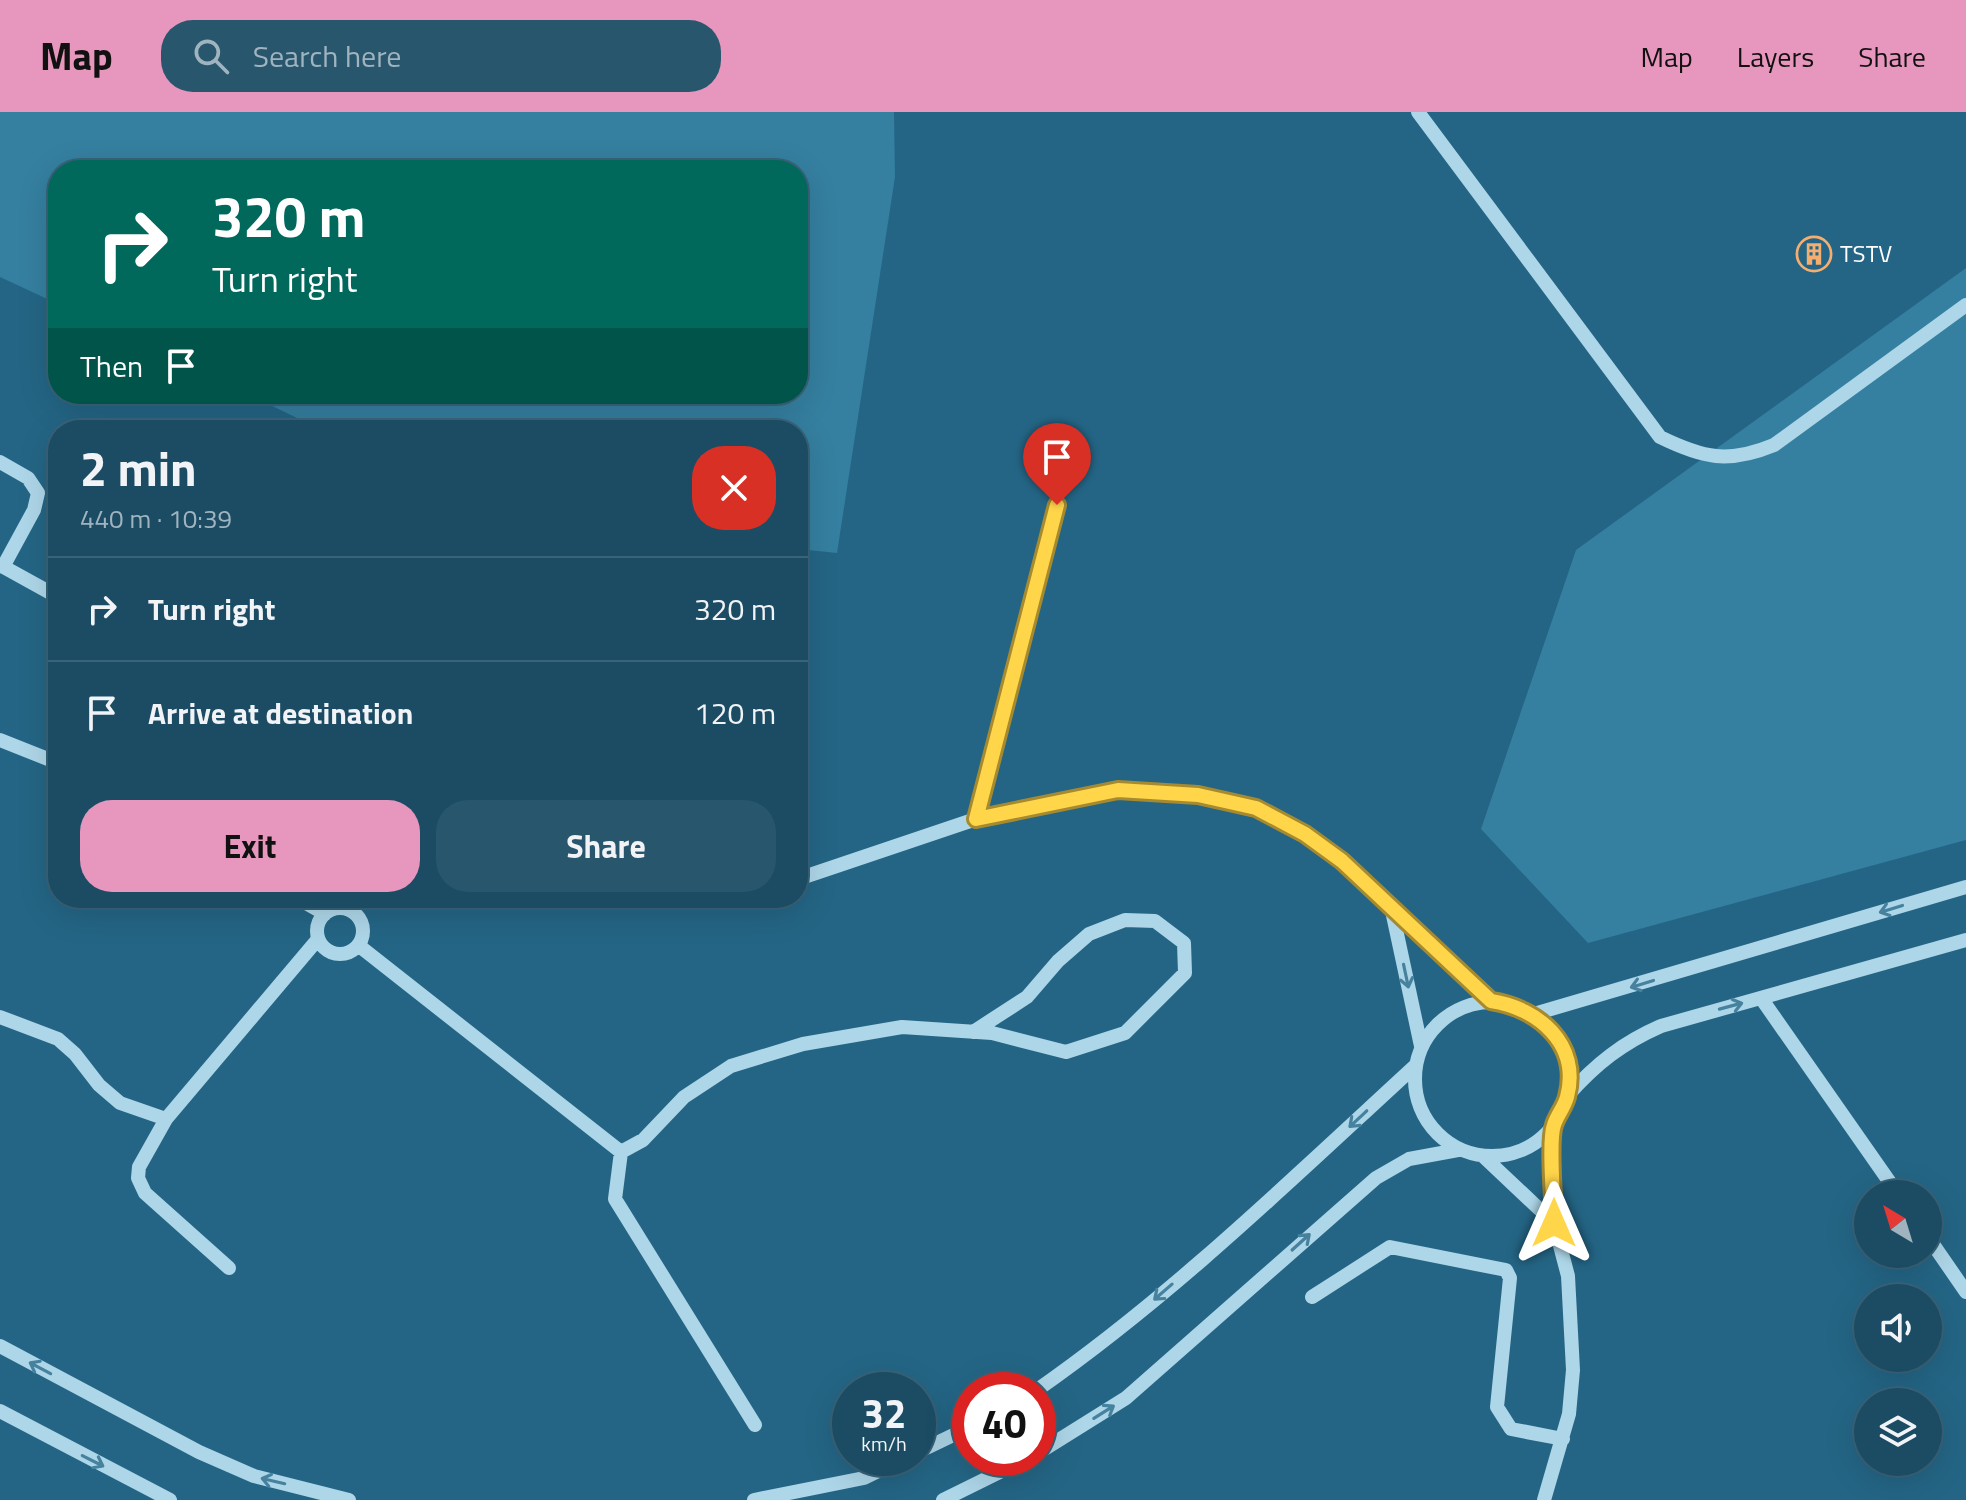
<!DOCTYPE html>
<meta charset="utf-8">
<style>
body{margin:0;font-family:"Titillium Web",sans-serif;background:#28566d;color:#f1f3f6;height:100vh;display:flex;flex-direction:column;font-size:30px;white-space:nowrap}
*{box-sizing:border-box;margin:0}
p{font-size:26px;color:#a0b4bf}
.icon{flex:none;width:44px;height:44px;fill:none;stroke:currentColor;stroke-width:2;stroke-linecap:round;stroke-linejoin:round}
.map{position:relative;flex:1;overflow:hidden}
.panel{position:absolute;left:48px;top:308px;width:760px;height:488px;display:flex;flex-direction:column;background:#1b4c64;border-radius:32px;box-shadow:0 8px 32px #0002,0 0 0 2px #396378}
.panel>*{flex:none}
.hud{position:absolute;left:48px;top:48px;width:760px;height:244px;border-radius:32px;box-shadow:0 8px 32px #0002,0 0 0 2px #396378;background:#00695c;color:#fff;overflow:hidden}
.needle{width:52px;rotate:322deg}
.controls{position:absolute;left:1854px;top:1068px;display:grid;gap:16px}
.controls a{display:grid;place-items:center;width:88px;height:88px;border-radius:50%;background:#1b4c64;box-shadow:0 8px 32px #0002,0 0 0 2px #396378;font-size:40px}
.speed{position:absolute;left:832px;top:1260px;display:flex;gap:16px;font-size:40px;font-weight:700;text-align:center}
.speed>*{display:grid;place-content:center;width:104px;height:104px;border-radius:50%;background:#1b4c64;box-shadow:0 8px 32px #0002,0 0 0 2px #396378;line-height:1}
.speed small{font-size:20px;font-weight:400}
.speed .limit{border:12px solid #d22;background:#fff;color:#111}
.pin{position:absolute;display:grid;place-items:center;width:68px;height:68px;color:#fff;margin:-82px -34px;border-radius:50% 50% 50% 0;rotate:-45deg;box-shadow:0 0 8px #0007}
.pin .icon{rotate:45deg}
.me{position:absolute;width:88px;margin:-44px;rotate:0deg;stroke-linejoin:round;filter:drop-shadow(0 0 6px #0008)}
.turn{display:flex;align-items:center;gap:28px;height:168px;padding:0 32px;font-size:36px}
.turn .icon{width:104px;height:104px;stroke-width:2.5}
.turn b{display:block;font-size:56px;line-height:68px}
.then{display:flex;align-items:center;height:76px;padding:0 32px;background:#0003;gap:16px;font-size:30px}
.round{display:grid;place-items:center;flex:none;width:84px;height:84px;border-radius:32px;background:#28566d}
.head{display:flex;align-items:center;justify-content:space-between;height:136px;padding:0 32px}
h1{font-size:48px;font-weight:700;line-height:60px}
.button{display:flex;gap:16px;margin-top:auto;padding:16px 32px}
.button a{flex:1;height:92px;border-radius:32px;background:#e797bd;color:#111;font-size:32px;font-weight:700;line-height:92px;text-align:center}
.button a+a{background:#28566d;color:#f1f3f6}
ul{padding:0;list-style:none}
li{display:flex;align-items:center;gap:24px;height:104px;padding:0 32px;border-top:2px solid #396378}
li div{flex:1}
li b{display:block;font-size:30px}
li em{font-style:normal}
header{display:flex;align-items:center;gap:48px;box-sizing:border-box;height:112px;padding:0 40px;background:#e797bd;color:#111}
header strong{font-size:38px}
nav{display:flex;gap:44px;margin-inline-start:auto;font-size:28px}
.search{width:560px;height:72px;background:#28566d;display:flex;align-items:center;gap:20px;box-sizing:border-box;padding:0 28px;border-radius:32px;color:#a0b4bf;font-size:30px}
.map>svg:first-child{display:block}
.green{fill:#357fa0}
.lines{fill:none;stroke-linecap:round;stroke-linejoin:round}
.minor{stroke:#add6e8;stroke-width:14}
.oneway{stroke:#46819e}
.route-casing{stroke:#a68a30;stroke-width:20}
.route{stroke:#ffd54a;stroke-width:14}
.labels{text-anchor:middle;stroke-width:8;stroke-linejoin:round;paint-order:stroke}
.poi-label{font-size:24px;fill:#fff;stroke:#246585;text-anchor:start}
</style>
<header>
<strong>Map</strong>
<div class="search"><svg class="icon" aria-label="search" viewBox="0 0 24 24"><circle cx="10" cy="10" r="6"/><path d="M15 15l6 6"/></svg>Search here</div>
<nav><a>Map</a><a>Layers</a><a>Share</a></nav>
</header>
<div class="map">
<svg width="1966" height="1388" viewBox="0 0 1966 1388">
<rect width="100%" height="100%" fill="#246585"/>
<path class="green" d="M0,0H894L895,65L837,441L798,437V318H322L247,282H798V58H58V192L0,165Z
M1966,156V728L1588,831L1481,717L1576,438Z"/>
<g class="lines">
<path class="minor" d="M1418,0L1660,325C1703,346 1728,352 1774,333L1966,193
M0,350L28,366L38,381L34,398L3,455
M0,453L58,485
M0,628L58,651
M976,707L1057,393
M798,767L976,707L1118,678L1198,683L1256,696L1305,722L1342,749L1491,889
M297,786L325,802
M1391,794L1421,934
M317 819a23 23 0 1 1 46 0a23 23 0 1 1-46 0Z
M358,833L621,1040L643,1028L684,985L731,954L803,932L902,915L992,921L1066,940L1125,921L1185,861L1184,831L1155,809L1125,808L1089,822L1058,849L1027,885L973,920
M1761,886L1898,1082
M1415 967a77 77 0 1 1 154 0a77 77 0 1 1-154 0Z
M1534,902L1966,775
M0,905L58,927L75,942L99,973L120,991L166,1007
M1568,983C1596,952 1622,931 1661,914L1966,828
M621,1040L615,1087L755,1313
M1484,1045L1554,1111
M1928,1125L1966,1180
M229,1156L145,1081L138,1066L139,1055L166,1007L318,827
M1312,1185L1390,1135L1506,1158L1510,1166L1497,1295L1511,1317L1563,1327
M0,1234L199,1340L254,1364L349,1388
M1037,1278C1173,1183 1293,1066 1415,954
M0,1299L170,1388
M918,1340L970,1315
M1038,1341L1126,1286L1376,1066L1409,1047L1458,1038
M754,1388L864,1366L905,1346
M943,1388L1028,1346
M1544,1388L1569,1302L1573,1258L1568,1164L1554,1111L1553,1014"/>
</g>
<defs><path id="oneway-shaft" d="M-6 0H5M1.5-3L5.5 0L1.5 3" fill="none" stroke-width="1.6" stroke-linecap="round" stroke-linejoin="round" transform="scale(2)"/></defs>
<g class="oneway">
<use href="#oneway-shaft" transform="translate(1891 797) rotate(163)"/>
<use href="#oneway-shaft" transform="translate(1406 864) rotate(78)"/>
<use href="#oneway-shaft" transform="translate(1642 872) rotate(163)"/>
<use href="#oneway-shaft" transform="translate(1731 894) rotate(-15)"/>
<use href="#oneway-shaft" transform="translate(1358 1007) rotate(137)"/>
<use href="#oneway-shaft" transform="translate(1301 1130) rotate(-42)"/>
<use href="#oneway-shaft" transform="translate(1163 1180) rotate(139)"/>
<use href="#oneway-shaft" transform="translate(40 1256) rotate(-152)"/>
<use href="#oneway-shaft" transform="translate(1104 1300) rotate(-32)"/>
<use href="#oneway-shaft" transform="translate(93 1349) rotate(27)"/>
<use href="#oneway-shaft" transform="translate(273 1369) rotate(-167)"/>
</g>
<g class="lines">
<g class="route-casing">
<path id="route" d="M1057,393L976,707L1118,678L1198,683L1256,696L1305,722L1342,749L1491,889C1538,896 1581,932 1567,985C1564,996 1557,1003 1554,1013C1548,1029 1554,1090 1554,1111"/>
</g>
<use href="#route" class="route"/>
</g>
<defs>
<g id="building-ring" transform="scale(1.8)"><circle r="9.5" fill="#246585" stroke="#f3ae70" stroke-width="1.5"/><path d="M-4-6H4V6H1V3H-1V6H-4ZM-2.5-4.3h1.7v1.8h-1.7ZM.8-4.3h1.7v1.8H.8ZM-2.5-1h1.7V.8h-1.7ZM.8-1h1.7V.8H.8Z" fill="#f3ae70"/></g>
</defs>
<g fill-rule="evenodd">
<use href="#building-ring" x="1814" y="142"/>
</g>
<g class="labels">
<g class="poi-label">
<text x="1840" y="150">TSTV</text>
</g>
</g>
</svg>
<div class="controls">
<a><svg class="needle" viewBox="-14 -14 28 28"><path d="M0-13l5 13h-10z" fill="#e53935"/><path d="M0 13l5-13h-10z" fill="#a0b4bf"/></svg></a>
<a><svg class="icon" aria-label="sound" viewBox="0 0 24 24"><path d="M4 9h4l5-4v14l-5-4H4zM17 9q2 3 0 6"/></svg></a>
<a><svg class="icon" aria-label="layers" viewBox="0 0 24 24"><path d="M12 4l9 5-9 5-9-5zM3 14l9 5 9-5"/></svg></a>
</div>
<div class="speed"><div>32<small>km/h</small></div><div class="limit">40</div></div>
<div class="pin" style="left:1057px;top:393px;background:#d93025"><svg class="icon" aria-label="arrive" viewBox="0 0 24 24"><path d="M6 21V4h12l-3 4 3 4H6"/></svg></div>
<svg class="me" style="left:1554px;top:1111px" viewBox="-20 -20 40 40"><path d="M0-17L14 15 0 8-14 15z" fill="#ffd54a" stroke="#fff" stroke-width="4"/></svg>
<div class="hud">
<div class="turn"><svg class="icon" aria-label="right" viewBox="0 0 24 24"><path d="M7 20v-9h11M14 6l5 5-5 5"/></svg><div><b>320 m</b>Turn right</div></div>
<div class="then">Then<svg class="icon" aria-label="arrive" viewBox="0 0 24 24"><path d="M6 21V4h12l-3 4 3 4H6"/></svg></div>
</div>
<section class="panel">
<div class="head"><div><h1>2 min</h1><p>440 m · 10:39</p></div><a class="round" style="background:#d93025;color:#fff"><svg class="icon" aria-label="close" viewBox="0 0 24 24"><path d="M6 6l12 12M18 6L6 18"/></svg></a></div>
<ul>
<li><svg class="icon" aria-label="right" viewBox="0 0 24 24"><path d="M7 20v-9h11M14 6l5 5-5 5"/></svg><div><b>Turn right</b></div><em>320 m</em></li>
<li><svg class="icon" aria-label="arrive" viewBox="0 0 24 24"><path d="M6 21V4h12l-3 4 3 4H6"/></svg><div><b>Arrive at destination</b></div><em>120 m</em></li>
</ul>
<div class="button"><a>Exit</a><a>Share</a></div>
</section>
</div>
